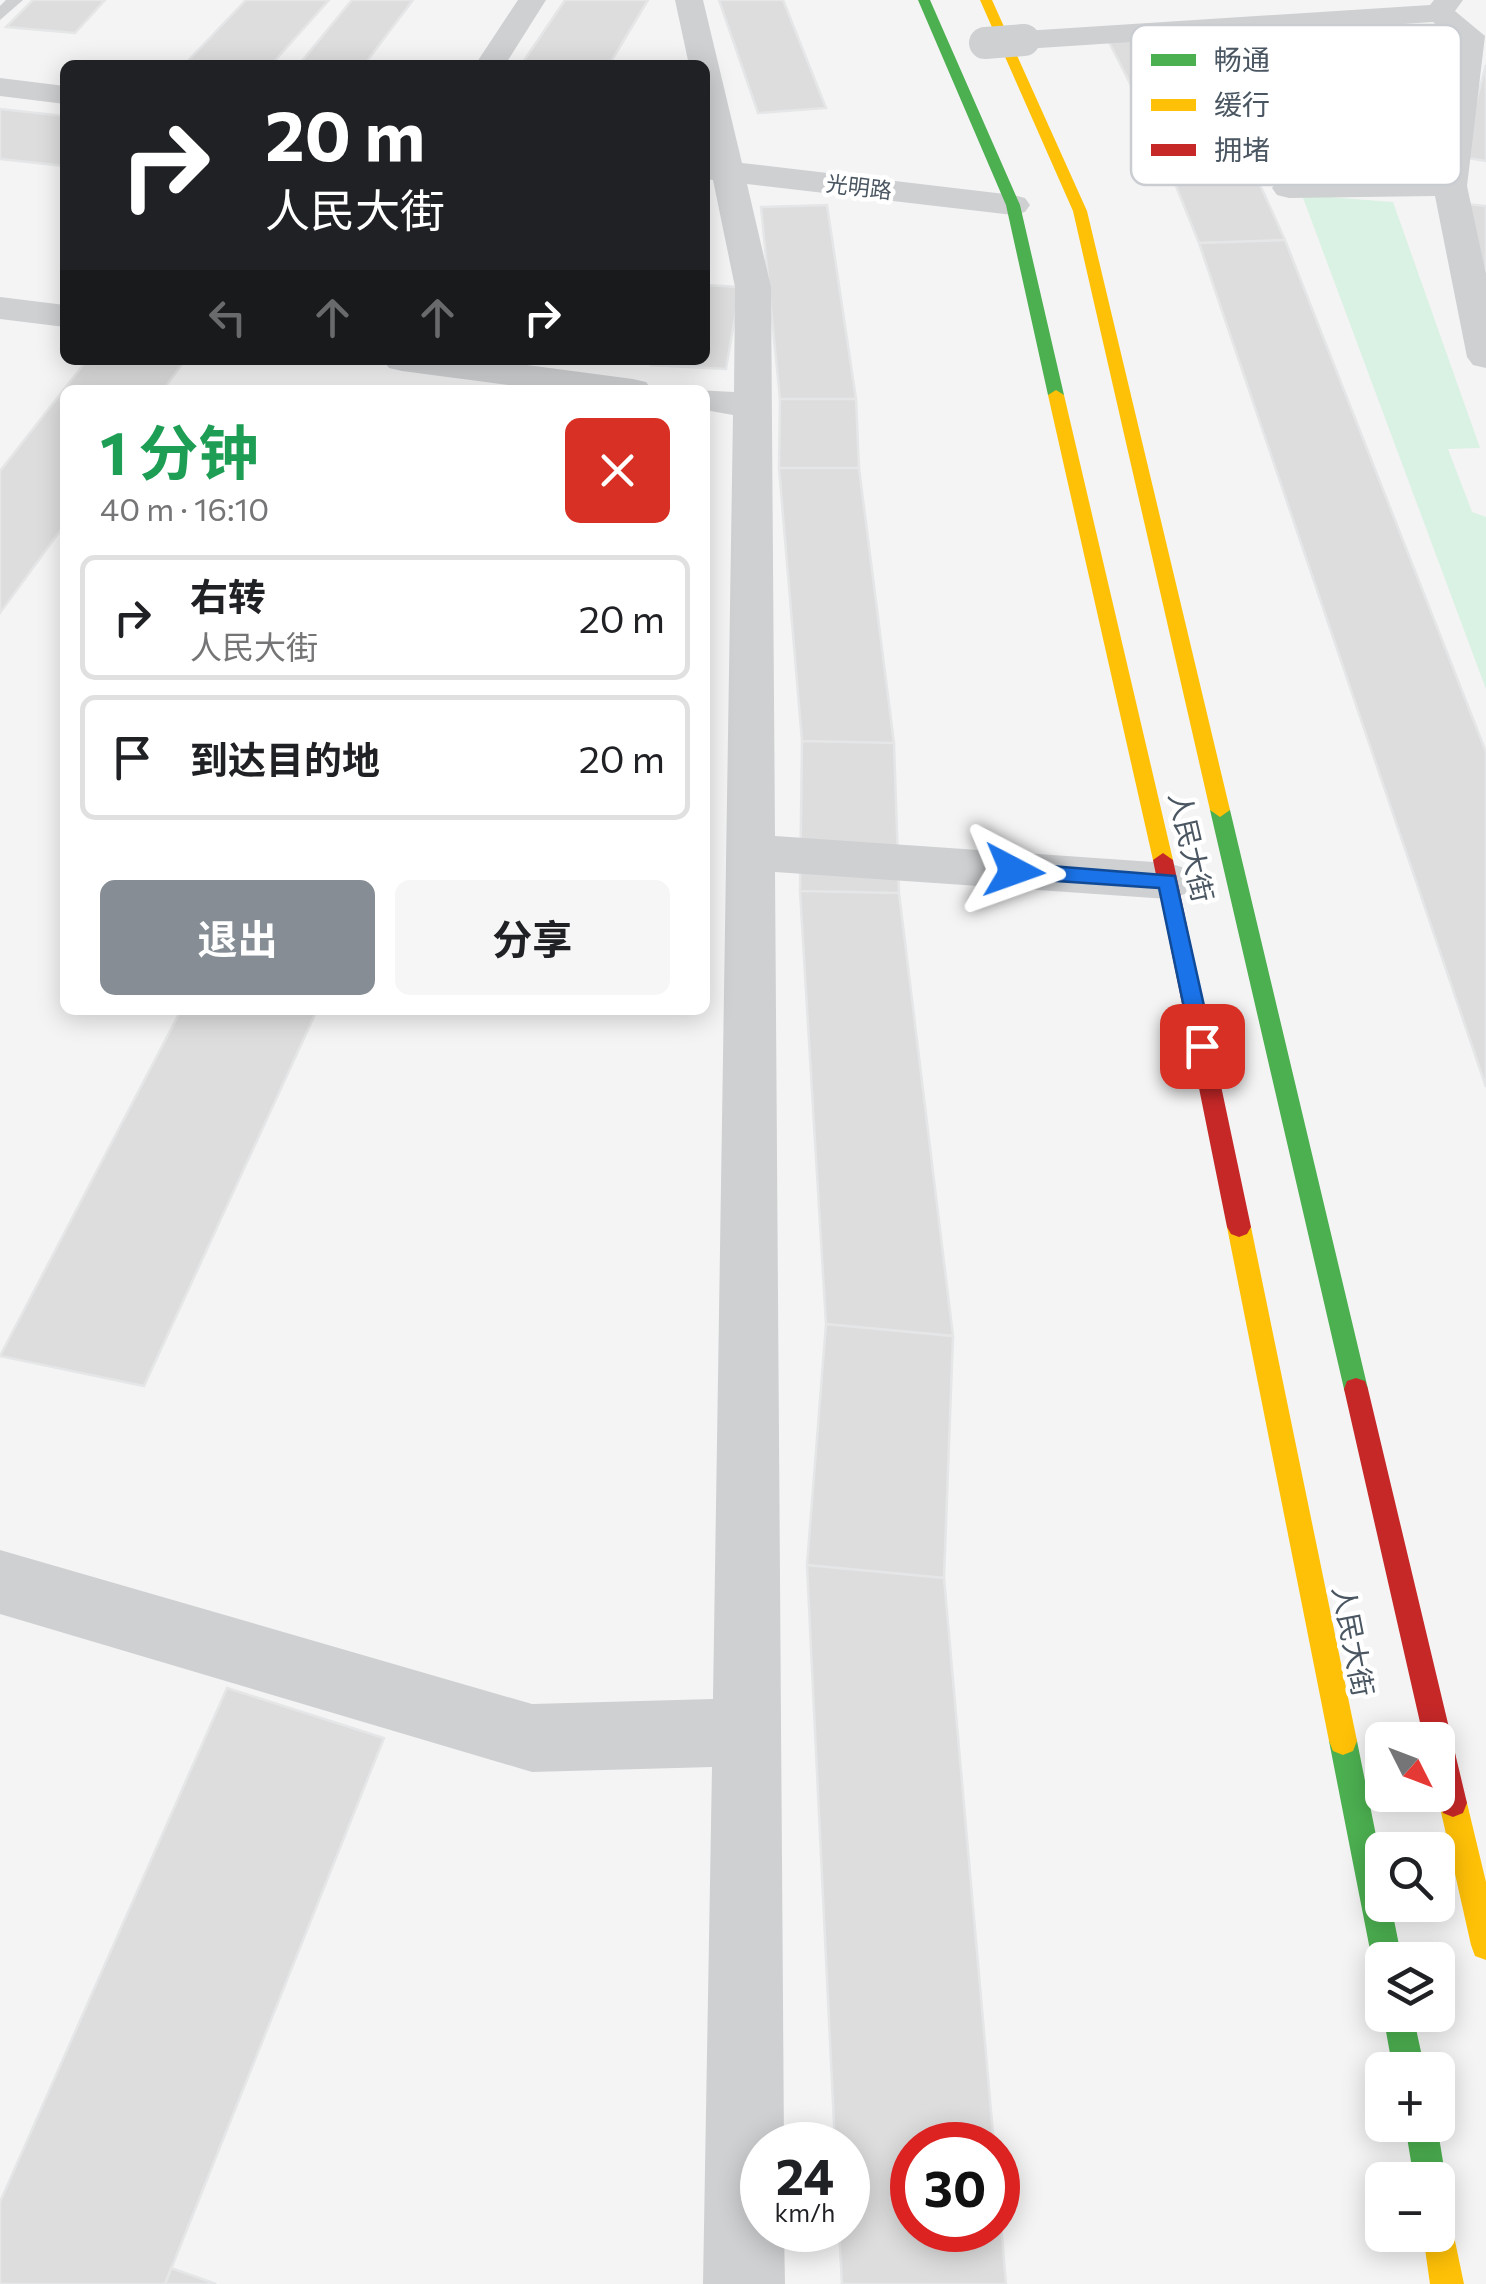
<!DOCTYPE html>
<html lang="zh">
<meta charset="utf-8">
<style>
body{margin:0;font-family:Commissioner,"Noto Sans SC",sans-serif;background:#f6f6f6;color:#202124;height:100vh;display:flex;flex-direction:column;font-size:38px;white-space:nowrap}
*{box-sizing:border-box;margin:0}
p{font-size:32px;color:#757577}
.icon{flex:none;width:55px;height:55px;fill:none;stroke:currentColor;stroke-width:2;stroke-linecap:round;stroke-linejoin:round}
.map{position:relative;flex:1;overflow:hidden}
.panel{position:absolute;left:60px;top:385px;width:650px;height:630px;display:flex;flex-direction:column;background:#fff;border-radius:15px;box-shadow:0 5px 25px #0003}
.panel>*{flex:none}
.banner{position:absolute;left:60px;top:60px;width:650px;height:305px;border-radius:15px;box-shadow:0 5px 25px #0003;background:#202124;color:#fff;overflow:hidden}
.needle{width:65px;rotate:132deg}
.controls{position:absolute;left:1365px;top:1722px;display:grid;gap:20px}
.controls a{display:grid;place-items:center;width:90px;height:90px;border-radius:15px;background:#fff;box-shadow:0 5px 25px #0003;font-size:50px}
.speed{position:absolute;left:740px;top:2122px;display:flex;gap:20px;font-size:50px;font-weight:700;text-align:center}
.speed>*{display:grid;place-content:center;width:130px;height:130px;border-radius:50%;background:#fff;box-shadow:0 5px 25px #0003;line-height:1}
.speed small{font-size:25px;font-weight:400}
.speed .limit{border:15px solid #d22;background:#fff;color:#111}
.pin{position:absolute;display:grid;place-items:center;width:85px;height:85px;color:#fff;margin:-42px;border-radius:20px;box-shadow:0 5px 15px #0006}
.me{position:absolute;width:110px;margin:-55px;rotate:94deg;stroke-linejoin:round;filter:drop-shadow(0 0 8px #0008)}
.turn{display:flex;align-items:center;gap:35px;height:210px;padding:0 40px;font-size:45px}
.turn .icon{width:130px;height:130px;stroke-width:2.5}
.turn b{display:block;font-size:70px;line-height:85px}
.lanes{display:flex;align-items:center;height:95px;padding:0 40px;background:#0003;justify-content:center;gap:50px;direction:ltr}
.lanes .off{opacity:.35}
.round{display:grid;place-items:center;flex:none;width:105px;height:105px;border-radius:15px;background:#f6f6f6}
.head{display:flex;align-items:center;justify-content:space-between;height:170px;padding:0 40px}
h1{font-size:60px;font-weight:700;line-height:75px;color:#1e9e55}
.action{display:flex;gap:20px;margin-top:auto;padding:20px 40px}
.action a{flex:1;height:115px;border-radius:15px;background:#868d94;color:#fff;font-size:40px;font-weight:700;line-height:115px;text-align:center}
.action a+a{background:#f6f6f6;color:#202124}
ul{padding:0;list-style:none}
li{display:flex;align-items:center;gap:30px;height:125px;margin:0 20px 15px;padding:0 20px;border:5px solid #e0e0e0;border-radius:15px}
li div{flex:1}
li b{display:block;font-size:38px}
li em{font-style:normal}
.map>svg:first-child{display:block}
.green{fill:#d9f2e3}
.building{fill:#ddddde;stroke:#e5e6e7;stroke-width:2.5}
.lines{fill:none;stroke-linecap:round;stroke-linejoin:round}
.lane{fill:#ced0d2;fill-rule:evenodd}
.street{fill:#ced0d2;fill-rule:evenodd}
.fast{fill:#4caf50;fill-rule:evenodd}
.slow{fill:#ffc107;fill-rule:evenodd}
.jam{fill:#c62828;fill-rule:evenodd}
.street-bridge{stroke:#ced0d2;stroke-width:32}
.route{fill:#1a73e8;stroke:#114b97;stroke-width:2.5}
.labels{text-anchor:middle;stroke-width:9;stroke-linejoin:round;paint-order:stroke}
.far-street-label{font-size:22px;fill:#4a5661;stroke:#fff}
.street-label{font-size:28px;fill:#4a5661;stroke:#fff}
.key{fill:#fff;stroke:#c9ccd0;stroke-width:2.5}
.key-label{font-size:28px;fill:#4a5661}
</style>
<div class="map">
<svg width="1486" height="2284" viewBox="0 0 1486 2284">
<rect width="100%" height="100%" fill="#f4f4f4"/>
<path class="green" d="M1302,195L1393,202L1480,448L1448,449L1472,512L1486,517V689Z"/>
<path class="building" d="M33,0H105L75,33L6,27Z
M246,0H329L271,65H184Z
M352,0H413L364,65L302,61Z
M565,0H648L609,65H521Z
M719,0H783L826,108L758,113Z
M1183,36L1234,127L1153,129L1108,40Z
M1486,65V161L1461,157Z
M0,109L65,116V166L0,159Z
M1234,127L1285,240L1199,243L1153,129Z
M1466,204L1486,206V322Z
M827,205L856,399H780L761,207Z
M1285,240L1486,752V1087L1199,243Z
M705,285L740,287L726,369L651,365L652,360H705Z
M87,360H185L163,390H65V524L0,613V471Z
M780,399H856L859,468H779Z
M779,468H859L894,743L802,741Z
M802,741L894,743L899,893L800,891Z
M800,891L899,893L953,1336L826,1324Z
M181,1010H317L144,1386L0,1356Z
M826,1324L953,1336L944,1578L807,1565Z
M807,1565L944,1578L994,2145H912V2230H998V2188L1006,2284H842L839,2230H848V2145H835Z
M227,1688L384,1738L165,2284H0V2202Z
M171,2268L216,2284H165Z"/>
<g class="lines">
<path class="lane" d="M6,0H23L0,20V6Z"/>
<path class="street" d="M518,0H546L505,65H475Z
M675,0H703L742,163L1013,195L1025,198L1030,205L1025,212L1013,215L747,184L771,287L775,836L1168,863L1185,868L1193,881L1185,894L1168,899L775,872L784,2145H762V2230H784L785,2284H703L712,1767L532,1772L0,1614V1550L532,1704L713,1699L733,415L705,410V390H695L734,392L735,287L713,180L705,179V159L709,160L705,65H689Z
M1434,0H1463L1455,11L1485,36L1467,186L1486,274V368L1473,365L1467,357L1435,196L1289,198L1277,195L1272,188L1277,181L1289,178L1435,176L1455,39L1433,22L1024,49L1013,46L1009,40L1013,34L1024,31L1430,5Z
M0,78L65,86V104L0,96Z
M0,297L65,305V327L0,319Z
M383,360H488L633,379L646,382L652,390H546L402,371L389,368Z"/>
<path class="fast" d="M918,0H930L1020,205L1064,395L1061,398L1048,395L1006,205Z
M1220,803L1230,810L1368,1389L1365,1397L1356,1400L1347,1397L1344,1389L1210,810Z
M1343,1727L1353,1731L1357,1741L1382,1865V1905H1391L1402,1960H1382V1973L1376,1971L1372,1960L1329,1741L1333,1731Z
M1383,2015H1413L1425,2070H1393Z
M1405,2125H1437L1446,2180L1441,2191L1438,2193V2180H1414Z"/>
<path class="slow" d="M980,0H992L1087,211L1230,810L1220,817L1210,810L1073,211Z
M1056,390L1064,395L1173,860L1163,867L1153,860L1048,395Z
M1239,1217L1247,1220L1251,1227L1357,1741L1353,1751L1343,1755L1333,1751L1329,1741L1227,1227L1231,1220Z
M1453,1789L1463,1793L1467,1803L1486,1882V1960L1475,1956L1471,1945L1439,1803L1443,1793Z
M1438,2213L1450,2217L1464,2284H1430L1423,2235H1438Z"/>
<path class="jam" d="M1163,853L1173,860L1251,1227L1247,1234L1239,1237L1231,1234L1227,1227L1153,860Z
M1356,1378L1365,1381L1368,1389L1467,1803L1463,1813L1453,1817L1443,1813L1437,1795L1438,1740H1424L1344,1389L1347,1381Z"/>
<path class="street-bridge" d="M985,43L1024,40"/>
</g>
<path class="route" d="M1014,863L1175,876L1213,1046L1210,1052H1195L1192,1046L1159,888L1014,878L1004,871Z"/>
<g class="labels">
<g class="far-street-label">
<text transform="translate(859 187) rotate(7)" y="8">光明路</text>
</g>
<g class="street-label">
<text transform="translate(1191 847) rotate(77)" y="10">人民大街</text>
<text transform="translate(1353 1641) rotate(79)" y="10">人民大街</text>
</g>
</g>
<rect x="1131" y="25" width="330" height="160" rx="15" class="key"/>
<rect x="1151" y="54" width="45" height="12" fill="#4caf50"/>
<rect x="1151" y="99" width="45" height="12" fill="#ffc107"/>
<rect x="1151" y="144" width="45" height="12" fill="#c62828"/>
<g class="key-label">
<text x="1214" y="70">畅通</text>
<text x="1214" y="115">缓行</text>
<text x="1214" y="160">拥堵</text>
</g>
</svg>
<div class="controls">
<a><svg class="needle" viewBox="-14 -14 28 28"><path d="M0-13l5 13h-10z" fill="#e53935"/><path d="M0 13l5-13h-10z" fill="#757577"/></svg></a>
<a><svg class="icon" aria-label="search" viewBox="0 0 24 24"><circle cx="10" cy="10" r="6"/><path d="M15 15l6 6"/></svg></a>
<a><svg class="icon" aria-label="layers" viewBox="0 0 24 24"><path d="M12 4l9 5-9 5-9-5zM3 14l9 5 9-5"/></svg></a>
<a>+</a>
<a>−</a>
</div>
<div class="speed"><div>24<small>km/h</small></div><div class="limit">30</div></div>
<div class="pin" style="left:1202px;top:1046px;background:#d93025"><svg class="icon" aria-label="arrive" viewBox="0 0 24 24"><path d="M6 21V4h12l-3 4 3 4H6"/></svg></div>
<svg class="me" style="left:1014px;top:871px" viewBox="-20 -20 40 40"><path d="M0-17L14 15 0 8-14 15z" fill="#1a73e8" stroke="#fff" stroke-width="4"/></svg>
<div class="banner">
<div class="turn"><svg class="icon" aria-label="right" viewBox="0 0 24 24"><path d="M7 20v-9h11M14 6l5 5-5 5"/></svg><div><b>20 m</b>人民大街</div></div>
<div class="lanes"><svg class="icon off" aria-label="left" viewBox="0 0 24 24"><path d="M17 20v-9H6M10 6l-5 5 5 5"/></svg><svg class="icon off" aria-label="ahead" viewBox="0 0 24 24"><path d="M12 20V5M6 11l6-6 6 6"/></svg><svg class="icon off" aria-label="ahead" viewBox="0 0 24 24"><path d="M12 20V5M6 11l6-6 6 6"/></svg><svg class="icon" aria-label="right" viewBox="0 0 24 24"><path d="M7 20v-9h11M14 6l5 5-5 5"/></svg></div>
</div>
<section class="panel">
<div class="head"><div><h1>1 分钟</h1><p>40 m · 16:10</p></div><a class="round" style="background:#d93025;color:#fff"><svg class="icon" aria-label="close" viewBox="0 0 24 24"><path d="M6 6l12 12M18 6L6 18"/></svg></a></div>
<ul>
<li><svg class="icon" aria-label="right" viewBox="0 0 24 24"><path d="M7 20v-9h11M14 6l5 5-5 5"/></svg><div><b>右转</b><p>人民大街</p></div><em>20 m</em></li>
<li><svg class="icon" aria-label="arrive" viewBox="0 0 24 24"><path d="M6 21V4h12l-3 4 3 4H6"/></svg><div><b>到达目的地</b></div><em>20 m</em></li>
</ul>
<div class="action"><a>退出</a><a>分享</a></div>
</section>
</div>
